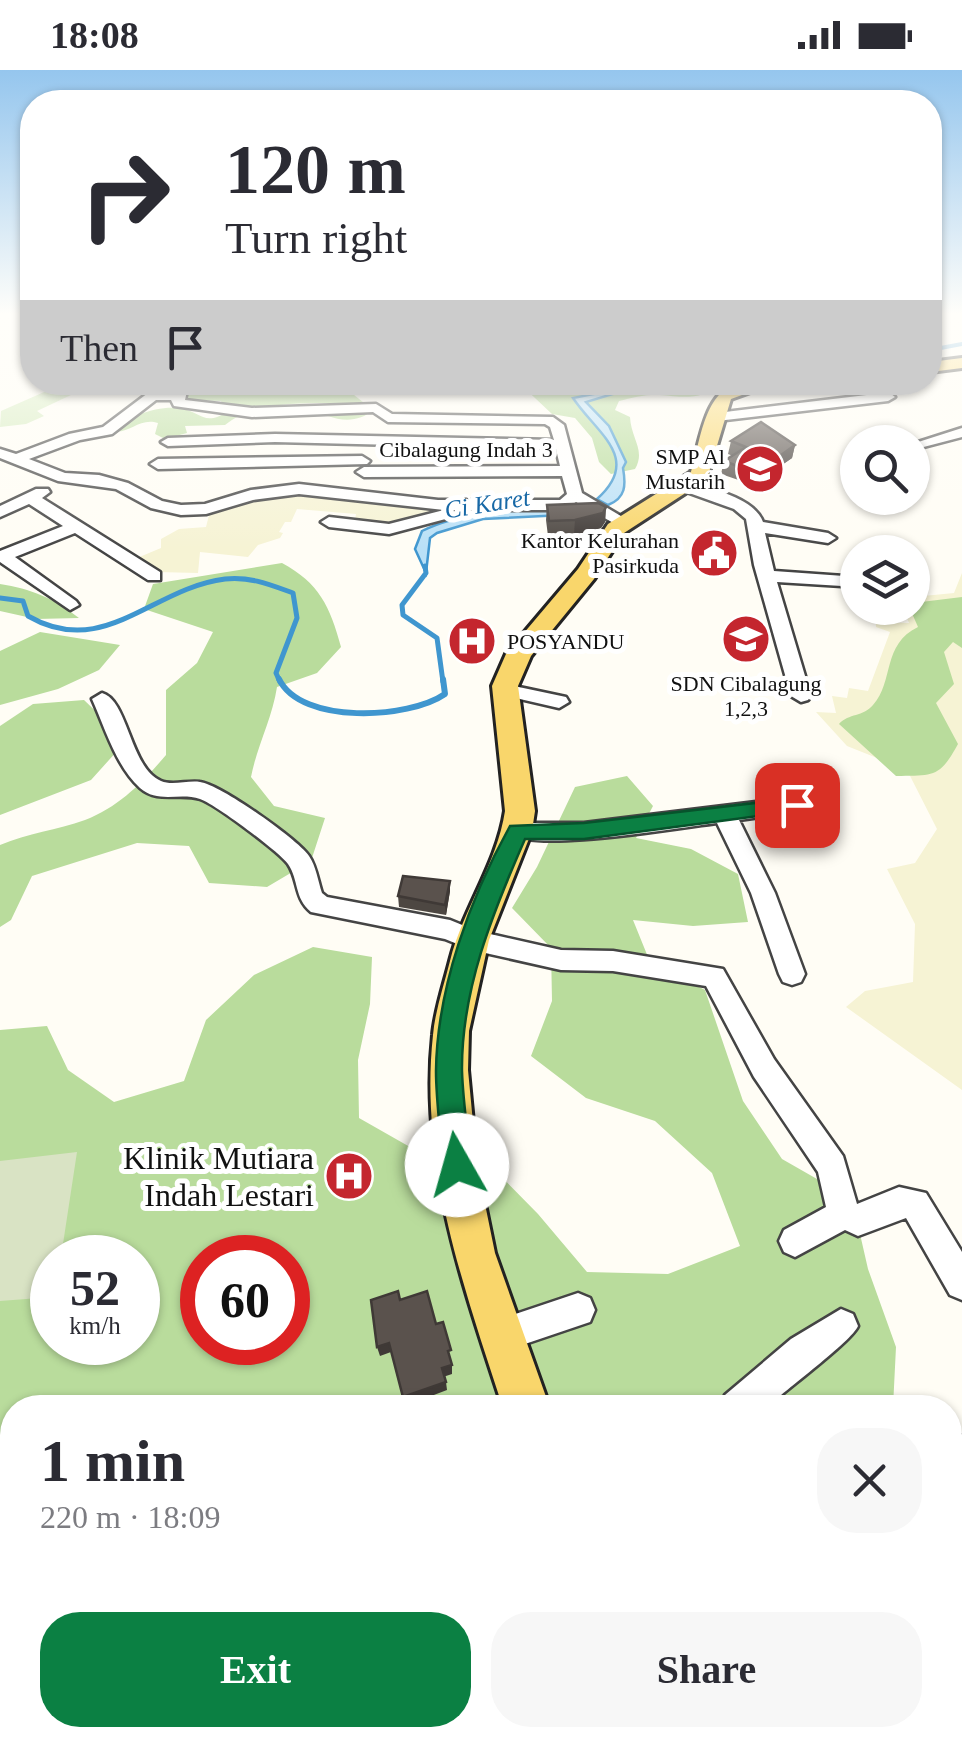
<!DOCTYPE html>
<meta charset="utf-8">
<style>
body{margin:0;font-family:"Times New Roman",serif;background:#f7f7f7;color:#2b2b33;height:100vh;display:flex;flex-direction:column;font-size:38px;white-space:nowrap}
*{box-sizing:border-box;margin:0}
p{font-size:32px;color:#7c7c81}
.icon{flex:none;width:55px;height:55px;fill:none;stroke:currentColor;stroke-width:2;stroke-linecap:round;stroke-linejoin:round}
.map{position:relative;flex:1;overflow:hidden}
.side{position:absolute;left:0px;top:1325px;width:962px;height:352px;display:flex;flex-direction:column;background:#fff;border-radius:40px 40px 0 0;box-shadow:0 2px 8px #0004}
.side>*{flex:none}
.hud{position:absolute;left:20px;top:20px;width:922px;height:305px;border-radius:40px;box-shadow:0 2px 8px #0004;background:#fff;color:#2b2b33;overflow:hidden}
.buttons{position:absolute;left:840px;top:355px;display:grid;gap:20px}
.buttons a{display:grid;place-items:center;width:90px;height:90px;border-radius:50%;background:#fff;box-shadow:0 2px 8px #0004;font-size:50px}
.speed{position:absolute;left:30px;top:1165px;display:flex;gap:20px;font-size:50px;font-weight:700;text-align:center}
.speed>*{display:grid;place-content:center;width:130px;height:130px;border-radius:50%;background:#fff;box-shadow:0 2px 8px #0004;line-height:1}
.speed small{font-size:25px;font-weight:400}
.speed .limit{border:15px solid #d22;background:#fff;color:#111}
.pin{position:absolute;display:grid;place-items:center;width:85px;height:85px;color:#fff;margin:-42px;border-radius:20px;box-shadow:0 5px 15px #0006}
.me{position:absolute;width:110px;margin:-55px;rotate:353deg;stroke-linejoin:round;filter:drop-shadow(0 0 8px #0008)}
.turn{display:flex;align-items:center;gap:35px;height:210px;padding:0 40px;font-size:45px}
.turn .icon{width:130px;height:130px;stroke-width:2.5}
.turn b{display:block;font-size:70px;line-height:85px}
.then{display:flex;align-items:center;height:95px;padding:0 40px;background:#0003;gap:20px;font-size:38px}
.round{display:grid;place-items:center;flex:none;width:105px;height:105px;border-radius:40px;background:#f7f7f7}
.headline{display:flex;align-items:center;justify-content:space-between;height:170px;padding:0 40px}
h1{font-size:60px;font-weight:700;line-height:75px}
.primary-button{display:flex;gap:20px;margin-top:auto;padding:20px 40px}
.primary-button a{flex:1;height:115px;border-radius:40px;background:#0b8043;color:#fff;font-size:40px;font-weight:700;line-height:115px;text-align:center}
.primary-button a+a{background:#f7f7f7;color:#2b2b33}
.status{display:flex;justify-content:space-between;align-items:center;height:70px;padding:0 50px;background:#fff;direction:ltr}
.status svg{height:28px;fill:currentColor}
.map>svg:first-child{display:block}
.farmland{fill:#f6f3d4}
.green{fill:#d5ebbd}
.forest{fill:#b9dc9c;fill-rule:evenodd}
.cemetery{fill:#d9e3c4}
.water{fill:#b9e0f7;stroke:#3f96cf;stroke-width:2.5}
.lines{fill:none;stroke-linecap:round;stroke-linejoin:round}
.stream-far2{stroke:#3f96cf;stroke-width:4}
.stream-far1{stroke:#3f96cf;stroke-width:5}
.stream{stroke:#3f96cf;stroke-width:6}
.minor-casing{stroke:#444;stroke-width:5}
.major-casing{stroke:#222;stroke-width:6}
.minor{fill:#fff;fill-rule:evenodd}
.major{fill:#f9d66b;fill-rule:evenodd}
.wall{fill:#4d4742}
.shaded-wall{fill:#3f3936}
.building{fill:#5a524d;stroke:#3f3936;stroke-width:2.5}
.route{fill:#0b8043;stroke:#07532c;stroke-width:2.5}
.labels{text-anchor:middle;stroke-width:10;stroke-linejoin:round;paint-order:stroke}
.far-street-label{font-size:22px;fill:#111;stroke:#fff}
.far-poi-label{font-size:22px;fill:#111;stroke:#fff;text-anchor:end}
.far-water-label{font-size:25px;font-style:italic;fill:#1768a6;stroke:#fff}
.near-poi-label{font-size:32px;fill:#111;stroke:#fff;text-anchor:end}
</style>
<div class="status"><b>18:08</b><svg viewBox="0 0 49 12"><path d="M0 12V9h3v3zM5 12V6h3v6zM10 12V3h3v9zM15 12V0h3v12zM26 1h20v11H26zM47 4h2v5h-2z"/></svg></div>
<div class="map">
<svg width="962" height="1676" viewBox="0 0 962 1676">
<rect width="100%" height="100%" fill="#fffdf5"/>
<path class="farmland" d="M256,313H426L256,324Z
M280,416H329L456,435L433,444L410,447L394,457L355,450L356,444L297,439L291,452H285L279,462L283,463L280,468L258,475L248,487L200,482L198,503L157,502L137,488L161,478V469L179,459L206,457L210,441Z
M962,503V1020L846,937L865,921L913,912L915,854L887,799L915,793L937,759L907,700L847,676L816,642L836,643L832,626L847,628L849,618L868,621L890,562L876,557V552L909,553L903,538H912L913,527L954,523Z"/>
<path class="green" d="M51,319L71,325L37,341L44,346L26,354L0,357L1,341Z"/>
<path class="forest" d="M167,313H258L253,320L262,324L349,321L373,340C361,351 344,352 328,346L333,335L326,333C293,333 251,334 225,355L185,356L187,363L165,369L155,364L158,353C139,347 129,365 112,361C128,346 161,334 183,339C200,342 205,357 228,341L221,331L184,330L176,318L153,320Z
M519,313H551L560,321L582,325L616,313H721C701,331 684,327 660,325C647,324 632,328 619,331L615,340L630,347C631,369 646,380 635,399L611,404L599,392L592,368L575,348L552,344Z
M282,493C319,513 330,536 341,577L317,603L277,617C272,649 257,676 251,707L274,736L325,748L311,791L267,817L209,813L189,776L137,773L32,806L11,850L0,857V775C28,763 57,760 85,750C119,737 143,712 166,685V620L197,593L213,562L144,539L153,514Z
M0,514C31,519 54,528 79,548L36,549L0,541Z
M962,527V578L953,572L944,582L954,614L936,633L958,674C939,709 933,705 896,706L839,654C849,643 863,647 873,635C894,612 882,574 918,557L911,541L913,533Z
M40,562L120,575L99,600L58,619L0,635V581Z
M84,630L108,653L118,680L91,710L0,745V656L33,634Z
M627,706L653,736L636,768L691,779L738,804L748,852L693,856L633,850L650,892L705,920L743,1031L782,1089L852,1129L868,1199L896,1277L893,1337L12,1338V1665H388L386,1676H0V960L47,956L68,1000L114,1032L184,1011L206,950L254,905L313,877L372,887L370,934L358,990L359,1048L417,1081L487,1092L538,1144L587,1202L668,1204L740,1176L712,1103L655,1051L586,1028L531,986L552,931L551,878L512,838L537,797L575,717ZM52,1188H138V1272H52ZM202,1188H288V1272H202Z"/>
<path class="cemetery" d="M77,1082L61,1187L52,1188V1227L0,1231V1091Z"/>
<path class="water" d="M649,313L586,332L609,356L626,392L623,398C626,415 626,428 608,435L597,429C643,388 596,363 573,328Z
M562,439L584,444L483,449L437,463L430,468L426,503L415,479L422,461C464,440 517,440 562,439Z"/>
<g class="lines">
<path class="stream-far2" d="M930,280L962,274"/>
<path class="stream-far1" d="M425,496L426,503L402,535L403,545L437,568L443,612
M0,528L23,531L28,546C104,590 152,518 225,509C250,506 271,515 293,523L297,548L276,603L280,612"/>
<path class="stream" d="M279,609C301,655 409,649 445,624L443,609"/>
<g class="minor-casing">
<path id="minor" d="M175,312H189L185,330L252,338L376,334L392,344L553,347L564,355L582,423L631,452L617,455L576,432L564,440H450L455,444L453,447L389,464L329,457L321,452L329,447L389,454L444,440L299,424L253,430L206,444L181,445L151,438L116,419L58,411L0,388V379L16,384L69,364L103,357L148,323H164ZM156,330H171L174,336L252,347L373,342L388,352L545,354L550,357L554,370L275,364L168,368L161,372L168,376L275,372L556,379L560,396L364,397L356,402L364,407L562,406L567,424L560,430H438L299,414L251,420L205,434L181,435L162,431L128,413L99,405L65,403L29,389L80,370L112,364Z
M860,312H876L895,327L888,331L717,351L710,347L717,343L875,324Z
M962,358V367L912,380V374Z
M362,386L370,391L367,394L158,399L150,394L158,389Z
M684,411C708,418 754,427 763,452L828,463L836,468L828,473L765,463L774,501L858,507V517L777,512L811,626L808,630L801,632L791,626L754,495L746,449L734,439L678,419L676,416Z
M36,419H48L50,422L42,428L160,502V510H148L75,463L15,487L76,531L79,535L70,540L0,492V481L63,456L29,434L0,447V436Z
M505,614L566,627L569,632L559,638L498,624L495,620Z
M102,623C128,630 130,698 161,711C172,716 188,710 200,712C221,715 297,769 309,786C316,796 318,811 322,823L327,827L450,850L477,861L561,880L613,881L723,899L774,989L843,1086L857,1134L899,1117L926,1123L962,1182V1230L950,1225L906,1148L858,1166L845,1160L795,1187L784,1182L779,1171L784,1160L826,1137L818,1102L754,1007L706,916L613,901L561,900L472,880L445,869L311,842C294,828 299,810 288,794C278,781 215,734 200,729C180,722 158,734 140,718C116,696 105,658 92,629Z
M797,727L805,729L808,735L805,741L739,750L775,823L805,904L801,912L792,915L783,912L779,904L751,823L717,753C683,757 523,785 505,761L517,753H584Z
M578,1223L590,1228L595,1240L590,1252L501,1282L489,1277L484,1265L489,1253Z
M841,1239L853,1244L858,1256C852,1271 784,1321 766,1338H720L725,1325L791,1269Z
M950,1362L962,1366V1432L950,1427Z
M962,1547V1592L950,1597V1552Z
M155,1665H206L201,1676H150Z
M759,1665H819L814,1676H754Z"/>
</g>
<g class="major-casing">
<path id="major" d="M962,288V298L930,302V292Z
M741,312H778L731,329L707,409L624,463L594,509L531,586L518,616L535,741L532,761L489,870L469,961L468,1000L477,1095L495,1183L550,1338H503C464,1218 419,1094 433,965C435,941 444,915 450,891C463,839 497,794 505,741L492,616L506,584L578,499L608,454L691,402C701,370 704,320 741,312Z
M631,1665H688L692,1676H635Z"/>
</g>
<use href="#minor" class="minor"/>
<use href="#major" class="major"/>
</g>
<path class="wall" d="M731,371L795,375L792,388L753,415L721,404L724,391L733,386L728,384Z
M547,435L606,437L605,452L601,458L574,465L548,466L546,450Z
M450,821L446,845L399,837L398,826Z"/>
<path class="shaded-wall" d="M795,375L792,388L753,415L756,403Z
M606,437L605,452L601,458L574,465L575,450Z
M450,811V821L446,845L445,835Z
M389,1273L391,1282L380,1286L377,1277Z
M452,1295V1304L443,1307L442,1298Z
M446,1312L447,1320L405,1336L403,1327Z"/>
<path class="building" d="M761,352L795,375L756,403L724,391L746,377L731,371Z
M598,433L606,437L603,443L575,450L549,451L547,435Z
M403,806L450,811L445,835L398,826Z
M398,1221L400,1230L427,1221L436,1254L443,1252L451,1280L448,1281L452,1295L442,1298L446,1312L403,1327L389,1273L377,1277L371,1230Z"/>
<linearGradient id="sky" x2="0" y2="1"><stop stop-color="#95c6ee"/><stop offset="0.51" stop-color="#fffefa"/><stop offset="1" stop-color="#fffefa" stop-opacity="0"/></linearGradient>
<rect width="962" height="479" fill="url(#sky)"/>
<path class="route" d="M797,728L804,730L807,735L804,740L584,769H525C493,842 461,920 462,1001C463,1032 468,1064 471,1095L467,1104L457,1108L447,1104L443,1095C441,1064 436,1032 436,1001C437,918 470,828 510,756L584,753Z"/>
<defs>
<g id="school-disc" transform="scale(2.5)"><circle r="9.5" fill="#c4262e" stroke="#fff"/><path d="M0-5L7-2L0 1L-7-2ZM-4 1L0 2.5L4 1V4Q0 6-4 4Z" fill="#fff"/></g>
<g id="civic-disc" transform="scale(2.5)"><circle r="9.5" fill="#c4262e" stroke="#fff"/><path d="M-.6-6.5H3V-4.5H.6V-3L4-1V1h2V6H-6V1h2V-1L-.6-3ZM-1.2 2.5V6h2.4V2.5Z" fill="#fff"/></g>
<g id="hospital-disc" transform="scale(2.5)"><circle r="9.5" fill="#c4262e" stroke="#fff"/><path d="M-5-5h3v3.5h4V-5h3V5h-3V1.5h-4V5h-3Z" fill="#fff"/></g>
</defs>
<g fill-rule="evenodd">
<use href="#school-disc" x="760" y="399"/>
<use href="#civic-disc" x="714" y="483"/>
<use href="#school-disc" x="746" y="569"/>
<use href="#hospital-disc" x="472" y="571"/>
<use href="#hospital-disc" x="349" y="1106"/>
</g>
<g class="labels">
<g class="far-street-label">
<text x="466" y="387">Cibalagung Indah 3</text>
</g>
<g class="far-poi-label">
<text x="725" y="394">SMP Al<tspan x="725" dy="25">Mustarih</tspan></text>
<text x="679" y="478">Kantor Kelurahan<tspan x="679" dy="25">Pasirkuda</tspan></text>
<text x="507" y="579" text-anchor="start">POSYANDU</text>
<text x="746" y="621" text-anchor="middle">SDN Cibalagung<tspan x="746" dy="25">1,2,3</tspan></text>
</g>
<g class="far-water-label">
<text transform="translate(487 433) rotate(-9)" y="9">Ci Karet</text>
</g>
<g class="near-poi-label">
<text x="314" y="1099">Klinik Mutiara<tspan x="314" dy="37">Indah Lestari</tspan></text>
</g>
</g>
</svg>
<div class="buttons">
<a><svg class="icon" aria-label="search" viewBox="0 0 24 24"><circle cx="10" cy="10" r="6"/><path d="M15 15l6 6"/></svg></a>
<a><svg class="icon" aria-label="layers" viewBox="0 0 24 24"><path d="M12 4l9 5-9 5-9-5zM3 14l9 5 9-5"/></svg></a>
</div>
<div class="speed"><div>52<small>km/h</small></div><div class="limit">60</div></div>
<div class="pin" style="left:797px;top:735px;background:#d93025"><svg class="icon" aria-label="arrive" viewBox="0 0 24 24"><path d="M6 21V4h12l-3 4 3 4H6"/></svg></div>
<svg class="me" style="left:457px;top:1095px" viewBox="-20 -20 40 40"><circle r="19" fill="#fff"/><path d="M0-13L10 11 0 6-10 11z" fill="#0b8043"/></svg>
<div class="hud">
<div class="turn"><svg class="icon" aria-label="right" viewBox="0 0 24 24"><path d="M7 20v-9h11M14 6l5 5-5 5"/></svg><div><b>120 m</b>Turn right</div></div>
<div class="then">Then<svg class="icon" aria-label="arrive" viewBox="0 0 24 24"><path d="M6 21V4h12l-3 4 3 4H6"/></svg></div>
</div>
<section class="side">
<div class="headline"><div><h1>1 min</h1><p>220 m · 18:09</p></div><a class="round"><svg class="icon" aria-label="close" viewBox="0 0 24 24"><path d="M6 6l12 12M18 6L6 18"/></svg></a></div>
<div class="primary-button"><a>Exit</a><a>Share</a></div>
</section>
</div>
